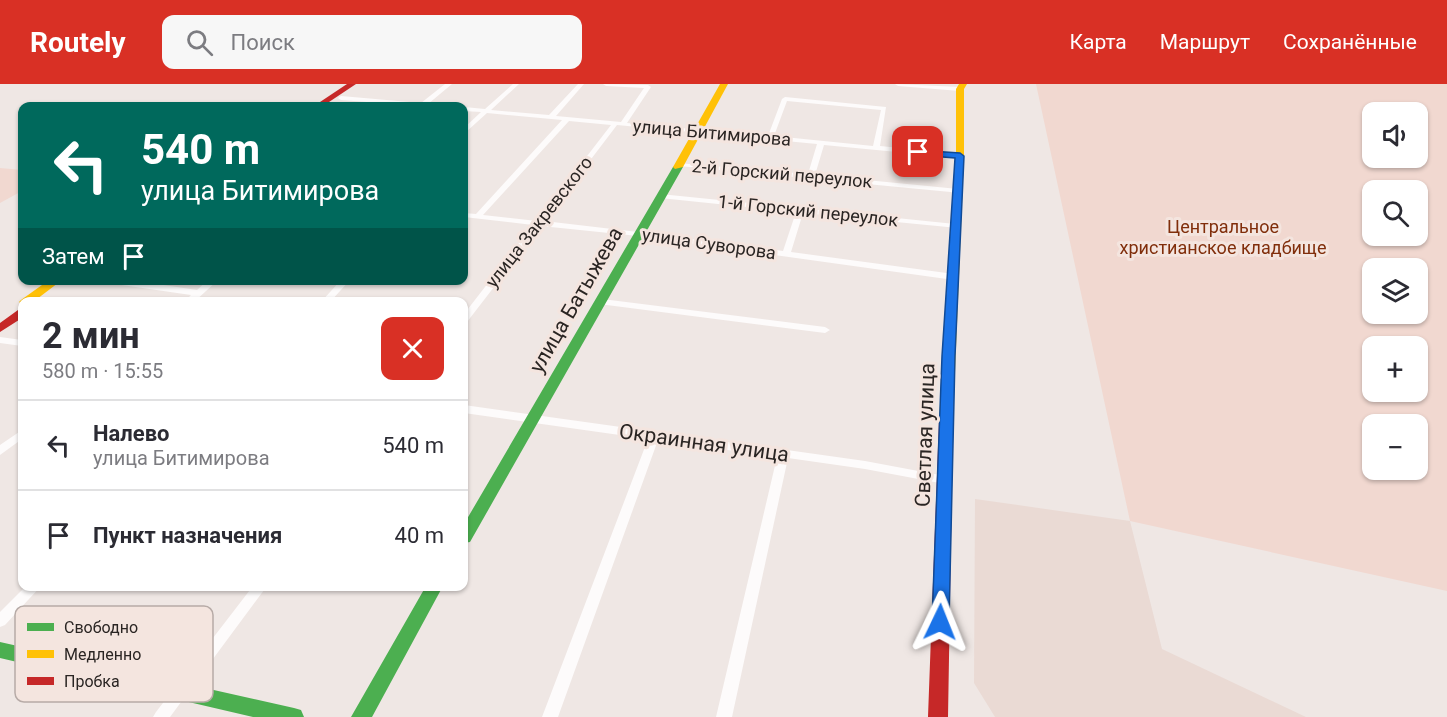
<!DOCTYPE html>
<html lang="ru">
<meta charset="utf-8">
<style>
body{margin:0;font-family:Roboto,sans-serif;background:#f7f7f7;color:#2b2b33;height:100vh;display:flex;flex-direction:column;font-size:22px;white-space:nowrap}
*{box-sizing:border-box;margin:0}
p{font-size:20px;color:#7c7c81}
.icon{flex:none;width:33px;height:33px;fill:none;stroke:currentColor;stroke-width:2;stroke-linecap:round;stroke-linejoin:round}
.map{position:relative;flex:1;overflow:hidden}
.details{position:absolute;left:18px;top:213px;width:450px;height:294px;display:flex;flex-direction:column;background:#fff;border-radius:12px;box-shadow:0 2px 4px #0004}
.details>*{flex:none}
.top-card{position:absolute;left:18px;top:18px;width:450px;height:183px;border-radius:12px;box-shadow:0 2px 4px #0004;background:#00695c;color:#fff;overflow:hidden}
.controls{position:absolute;left:1362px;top:18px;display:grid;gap:12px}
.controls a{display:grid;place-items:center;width:66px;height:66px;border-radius:12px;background:#fff;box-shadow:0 2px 4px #0004;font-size:30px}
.pin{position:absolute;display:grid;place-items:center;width:51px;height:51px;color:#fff;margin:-26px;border-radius:12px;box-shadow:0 3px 9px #0006}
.me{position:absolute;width:66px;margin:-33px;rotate:2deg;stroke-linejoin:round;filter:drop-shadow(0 0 4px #0008)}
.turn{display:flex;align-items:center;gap:21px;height:126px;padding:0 24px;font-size:27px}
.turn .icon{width:78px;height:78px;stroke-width:2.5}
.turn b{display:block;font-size:42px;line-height:51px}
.then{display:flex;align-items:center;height:57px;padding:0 24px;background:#0003;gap:12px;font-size:22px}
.round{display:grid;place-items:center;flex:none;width:63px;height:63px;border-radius:12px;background:#f7f7f7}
.overview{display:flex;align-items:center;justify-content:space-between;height:102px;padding:0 24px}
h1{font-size:36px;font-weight:700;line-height:45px}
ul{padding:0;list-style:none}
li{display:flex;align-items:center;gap:18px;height:90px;padding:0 24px;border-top:2px solid #e1e1e2}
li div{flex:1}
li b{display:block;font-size:22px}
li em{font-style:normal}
header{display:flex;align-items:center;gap:36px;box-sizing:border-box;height:84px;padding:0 30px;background:#d93025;color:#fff}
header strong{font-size:28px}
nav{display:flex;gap:33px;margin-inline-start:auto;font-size:21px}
.search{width:420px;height:54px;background:#f7f7f7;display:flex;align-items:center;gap:15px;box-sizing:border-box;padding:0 21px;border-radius:12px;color:#7c7c81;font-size:22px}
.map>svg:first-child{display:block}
.built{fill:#eadad4}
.green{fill:#f1d8d0;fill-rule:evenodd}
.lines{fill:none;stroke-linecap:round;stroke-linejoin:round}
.street{fill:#fdfbfb;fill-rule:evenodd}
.fast{fill:#4caf50;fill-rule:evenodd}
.slow{fill:#ffc107;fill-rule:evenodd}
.jam{fill:#c62828;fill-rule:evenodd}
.route{fill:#1a73e8;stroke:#114b97;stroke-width:1.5}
.labels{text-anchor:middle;stroke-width:6;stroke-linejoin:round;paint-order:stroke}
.far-street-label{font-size:18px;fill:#2a2523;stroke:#f4e5df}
.far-park-label{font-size:18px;fill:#802e0b;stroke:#f4e5df}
.street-label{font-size:21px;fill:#2a2523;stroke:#f4e5df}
.key{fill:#f4e5df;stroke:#b7aba7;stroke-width:1.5}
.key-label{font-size:16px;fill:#2a2523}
</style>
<header>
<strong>Routely</strong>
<div class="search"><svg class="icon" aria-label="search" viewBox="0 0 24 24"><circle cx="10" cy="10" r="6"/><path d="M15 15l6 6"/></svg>Поиск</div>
<nav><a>Карта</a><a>Маршрут</a><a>Сохранённые</a></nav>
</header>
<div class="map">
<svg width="1447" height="633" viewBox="0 0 1447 633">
<rect width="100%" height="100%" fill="#efe7e4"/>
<path class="built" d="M975,415L1130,437L1162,565L1306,633H995L974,599Z"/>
<path class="green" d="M1036,0H1447V507L1130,437ZM1372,28H1418V74H1372ZM1372,106H1418V152H1372ZM1372,184H1418V230H1372ZM1372,262H1418V308H1372ZM1372,340H1418V386H1372Z
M0,84L22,86V107L0,119Z"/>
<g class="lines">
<path class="street" d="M445,0H452L428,20L437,21L438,22H418L341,16L338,14L341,12L421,19Z
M513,0H519L491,26L549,31L578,0H584L556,32L621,38L644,4L606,2L603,0L648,1L651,3L627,39L768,52L782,15L785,13L886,23L880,62L960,70L963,72L960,74L824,61L815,91L958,105H961V109L679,82L677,81V79L808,90L817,60L617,41L544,137L638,148L783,167L796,128L660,114L656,112L660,110L955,140H958V144L803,129L791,168L954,190L958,193L954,196L638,152L541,142L467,238L464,239V230L533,141L464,133V129L476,130L562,36L487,29L466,48L464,49V44L481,28L464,27V23L485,25ZM787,17L881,26L873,62L774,52ZM569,37L611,41L537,137L483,131Z
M895,0L960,3L963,5L960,7L898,2Z
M104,196H130L197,206L208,196H218L194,218H184L191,211L108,199Z
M341,196H350L330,218H321Z
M602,215L825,243L830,246L825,249L599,220L597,218Z
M0,253L22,256V262L0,259Z
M464,321L865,377L945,392L949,393L951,396L949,399L945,400L865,385L788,374L732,633H716L777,373L658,356L558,633H542L648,355L464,329Z
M22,346V355L0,371V361Z
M26,502H41L5,541L0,543V528Z
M253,502H267L170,633H153L156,628Z"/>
<path class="fast" d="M678,80L683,83L470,458L464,459V440L673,83Z
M426,502H443L372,633H351Z
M0,558L294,624L301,626L304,633H253L0,574Z"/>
<path class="slow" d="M720,0H728L683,83L675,85L673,83Z
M959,0H967L964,5V72L953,336L946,341L939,336L956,72V5Z
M49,196H62L33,218H22L21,220L19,218L21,216Z"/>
<path class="jam" d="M347,0H356L323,22H314Z
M18,226H22V234L0,248V239Z
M946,331L953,336L948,633H928L939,336Z"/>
</g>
<path class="route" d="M915,66L960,69L964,72L955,272L949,538L947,544L940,546L934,544L932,538L942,272L955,74L918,71L913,68Z"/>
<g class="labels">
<g class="far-street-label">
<text transform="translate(712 49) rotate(5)" y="6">улица Битимирова</text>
<text transform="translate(782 90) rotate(5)" y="6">2-й Горский переулок</text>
<text transform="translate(808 127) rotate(6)" y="6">1-й Горский переулок</text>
<text transform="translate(539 138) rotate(-52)" y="6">улица Закревского</text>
<text transform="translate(709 160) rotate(8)" y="6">улица Суворова</text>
</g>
<g class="far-park-label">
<text x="1223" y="149">Центральное<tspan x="1223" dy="21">христианское кладбище</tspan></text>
</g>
<g class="street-label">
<text transform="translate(576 216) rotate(-60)" y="7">улица Батыжева</text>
<text transform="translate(925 351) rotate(-88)" y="7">Светлая улица</text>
<text transform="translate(704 359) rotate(8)" y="7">Окраинная улица</text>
</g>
</g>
<rect x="15" y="522" width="198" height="96" rx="9" class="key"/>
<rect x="27" y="539" width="27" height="8" fill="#4caf50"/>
<rect x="27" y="566" width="27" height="8" fill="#ffc107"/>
<rect x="27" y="593" width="27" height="8" fill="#c62828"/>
<g class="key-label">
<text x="64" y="549">Свободно</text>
<text x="64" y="576">Медленно</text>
<text x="64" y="603">Пробка</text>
</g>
</svg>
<div class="controls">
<a><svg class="icon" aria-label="sound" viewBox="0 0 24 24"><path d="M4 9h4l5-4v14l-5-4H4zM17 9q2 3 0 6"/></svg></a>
<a><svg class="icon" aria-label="search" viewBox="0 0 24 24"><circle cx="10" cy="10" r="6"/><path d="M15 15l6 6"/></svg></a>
<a><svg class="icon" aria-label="layers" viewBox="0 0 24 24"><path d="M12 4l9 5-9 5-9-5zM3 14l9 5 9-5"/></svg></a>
<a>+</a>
<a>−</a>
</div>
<div class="pin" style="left:918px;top:68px;background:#d93025"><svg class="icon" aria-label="arrive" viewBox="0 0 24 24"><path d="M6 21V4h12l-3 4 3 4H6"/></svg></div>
<svg class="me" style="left:940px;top:538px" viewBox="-20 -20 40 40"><path d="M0-17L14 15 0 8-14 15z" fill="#1a73e8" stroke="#fff" stroke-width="4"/></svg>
<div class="top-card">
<div class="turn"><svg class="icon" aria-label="left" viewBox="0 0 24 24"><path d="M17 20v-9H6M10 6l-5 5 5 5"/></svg><div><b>540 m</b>улица Битимирова</div></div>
<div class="then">Затем<svg class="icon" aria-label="arrive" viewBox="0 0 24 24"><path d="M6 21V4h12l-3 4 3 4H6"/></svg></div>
</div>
<section class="details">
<div class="overview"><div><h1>2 мин</h1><p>580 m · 15:55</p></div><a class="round" style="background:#d93025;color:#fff"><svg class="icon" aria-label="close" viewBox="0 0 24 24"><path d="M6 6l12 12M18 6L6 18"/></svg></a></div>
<ul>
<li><svg class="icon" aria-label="left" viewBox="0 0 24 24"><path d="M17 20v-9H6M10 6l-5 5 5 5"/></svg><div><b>Налево</b><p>улица Битимирова</p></div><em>540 m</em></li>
<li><svg class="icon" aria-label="arrive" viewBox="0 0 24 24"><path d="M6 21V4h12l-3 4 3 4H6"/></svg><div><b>Пункт назначения</b></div><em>40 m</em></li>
</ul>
</section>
</div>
